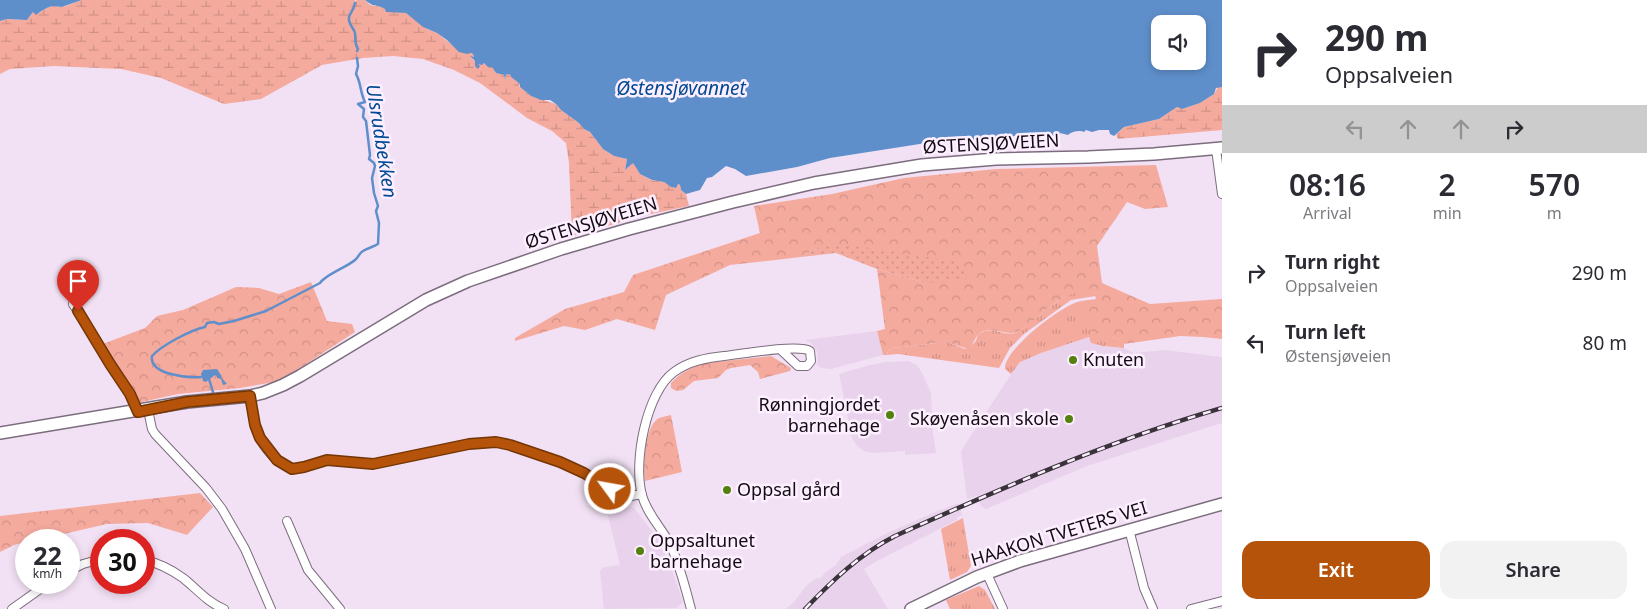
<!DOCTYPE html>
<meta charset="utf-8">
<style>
body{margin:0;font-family:"Noto Sans",sans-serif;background:#f2f2f3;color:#2b2b33;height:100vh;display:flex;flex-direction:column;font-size:19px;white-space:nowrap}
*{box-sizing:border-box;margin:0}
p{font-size:16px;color:#7c7c81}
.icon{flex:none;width:28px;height:28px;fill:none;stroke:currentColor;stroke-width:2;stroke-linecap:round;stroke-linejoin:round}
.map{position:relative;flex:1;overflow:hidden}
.panel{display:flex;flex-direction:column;background:#fff;width:425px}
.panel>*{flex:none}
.hud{background:#fff;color:#2b2b33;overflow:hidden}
.fabs{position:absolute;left:1151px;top:15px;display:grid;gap:10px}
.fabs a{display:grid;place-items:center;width:55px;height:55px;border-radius:10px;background:#fff;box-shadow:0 2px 8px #0003;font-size:25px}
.speed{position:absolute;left:15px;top:529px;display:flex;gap:10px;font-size:25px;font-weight:700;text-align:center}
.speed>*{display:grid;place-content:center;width:65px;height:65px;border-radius:50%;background:#fff;box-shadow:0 2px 8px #0003;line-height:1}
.speed small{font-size:12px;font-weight:400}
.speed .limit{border:8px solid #d22;background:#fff;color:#111}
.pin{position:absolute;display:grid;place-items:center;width:42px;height:42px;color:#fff;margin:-51px -21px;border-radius:50% 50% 50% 0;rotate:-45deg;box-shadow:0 0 5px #0007}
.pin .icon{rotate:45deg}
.me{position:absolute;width:55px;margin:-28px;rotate:302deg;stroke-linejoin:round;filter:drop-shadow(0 0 4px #0008)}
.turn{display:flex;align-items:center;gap:18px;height:105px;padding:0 20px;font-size:22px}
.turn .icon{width:65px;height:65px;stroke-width:2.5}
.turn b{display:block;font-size:35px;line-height:42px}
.lanes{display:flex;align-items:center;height:48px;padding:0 20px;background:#0003;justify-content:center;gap:25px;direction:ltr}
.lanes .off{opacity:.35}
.eta{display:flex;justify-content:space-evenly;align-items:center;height:85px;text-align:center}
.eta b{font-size:30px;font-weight:600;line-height:35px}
.action{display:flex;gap:10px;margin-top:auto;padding:10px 20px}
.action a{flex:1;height:58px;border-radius:15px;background:#b45309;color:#fff;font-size:20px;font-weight:600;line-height:58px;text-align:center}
.action a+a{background:#f2f2f3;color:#2b2b33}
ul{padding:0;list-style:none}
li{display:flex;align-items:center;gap:15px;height:70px;padding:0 20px}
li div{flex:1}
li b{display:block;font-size:19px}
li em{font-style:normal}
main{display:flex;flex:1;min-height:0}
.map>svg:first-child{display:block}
.built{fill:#e9d3ec}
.grass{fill:url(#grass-tufts)}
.forest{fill:url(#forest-crowns)}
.wetland{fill:url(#wetland-marsh)}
.garden{fill:url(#garden-dots)}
.water{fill:#5f8fcb;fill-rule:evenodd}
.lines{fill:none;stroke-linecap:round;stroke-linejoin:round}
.stream{stroke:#5f8fcb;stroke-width:2.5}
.street-casing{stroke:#7c6d7e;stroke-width:10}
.secondary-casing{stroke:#7c6d7e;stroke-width:14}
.street{stroke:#fff;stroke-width:8}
.secondary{stroke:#fff;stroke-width:11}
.rail-casing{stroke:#3b333b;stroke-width:4.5}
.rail{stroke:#fdefff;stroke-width:2.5;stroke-dasharray:8;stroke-linecap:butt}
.route-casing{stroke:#753606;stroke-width:12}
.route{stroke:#b45309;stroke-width:9}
.poi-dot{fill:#53810e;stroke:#fdefff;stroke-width:2}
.labels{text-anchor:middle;stroke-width:5;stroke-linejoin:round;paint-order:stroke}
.street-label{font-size:18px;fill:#120c12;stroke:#fdefff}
.poi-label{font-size:18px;fill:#120c12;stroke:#fdefff;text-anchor:start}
.water-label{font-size:19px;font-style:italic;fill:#014a93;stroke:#fdefff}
</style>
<main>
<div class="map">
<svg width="1222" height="609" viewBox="0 0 1222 609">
<defs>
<pattern id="grass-tufts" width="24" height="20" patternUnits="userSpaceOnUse" patternTransform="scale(1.25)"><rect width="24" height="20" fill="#f5aa9e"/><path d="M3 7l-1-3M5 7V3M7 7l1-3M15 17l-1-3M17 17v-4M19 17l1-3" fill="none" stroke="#d19187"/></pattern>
<pattern id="forest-crowns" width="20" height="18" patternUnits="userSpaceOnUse" patternTransform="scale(1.25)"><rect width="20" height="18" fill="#f5aa9e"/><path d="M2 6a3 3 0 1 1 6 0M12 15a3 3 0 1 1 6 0" fill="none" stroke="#d19187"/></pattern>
<pattern id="wetland-marsh" width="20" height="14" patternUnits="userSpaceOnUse" patternTransform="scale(1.25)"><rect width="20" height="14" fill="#f5aa9e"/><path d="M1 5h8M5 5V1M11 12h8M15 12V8" fill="none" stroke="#d19187"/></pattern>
<pattern id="garden-dots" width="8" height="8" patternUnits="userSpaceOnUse" patternTransform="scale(1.25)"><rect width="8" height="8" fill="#f5aa9e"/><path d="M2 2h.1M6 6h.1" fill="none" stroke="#d19187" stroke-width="1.8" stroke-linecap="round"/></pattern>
</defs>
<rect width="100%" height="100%" fill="#f2e1f4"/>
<path class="built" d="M877,331L883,355L831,369L821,368L817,365L818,356L816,349L811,343L805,340Z
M1089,337L1092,343L1103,346L1124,348L1133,353L1165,350L1222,357V423L1087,466L986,509L981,506L977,496L967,499L961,451L1015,368L1020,362L1040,353Z
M909,361L917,365L922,373L931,393L933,433L936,453L905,455V451L874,453L864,451L857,446L852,438L839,374L870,365L885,362Z
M609,495L621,503L634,508L659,540V544L668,559L683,602L676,608L604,609L600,572L601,569L605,567L620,565L604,499L607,498Z
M959,503L962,515L957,517V520L877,561L864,569L888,609H785L794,602L806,586L816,578L819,579L826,572L836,565L841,557L885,534L935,512Z"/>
<path class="grass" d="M1084,291L1094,292L1096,296L1071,300L1024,334L1010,348L999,368L898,354L887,355L888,351L893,348L938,343H950L965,349C968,347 973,345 975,342C978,338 976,335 981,333C991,326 1004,336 1015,333C1021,331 1026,326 1031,322C1048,309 1063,293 1084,291Z
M1081,301C1092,340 1090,327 1122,341L1124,344V348L1103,346L1091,343L1089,337L1041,353L1025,360L1020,362L1011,374L1005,369C1003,350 1063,304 1081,301Z
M963,518L971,566L967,572L950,580L941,529Z
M979,586L985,590L995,609H950L946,600Z"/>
<path class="forest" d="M1156,165L1168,207L1145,209L1127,202L1097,246L1102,283L1150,304L1222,299V339L1203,337L1180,336L1124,344C1116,334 1097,338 1089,328C1084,321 1083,309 1081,301L1096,299L1094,292C1065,291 1054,303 1033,321C1028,325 1023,329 1017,332C1005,336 989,325 979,334C974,338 975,343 968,349L950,343H938L893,348L888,351L887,355H883L877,331L885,329L877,269L926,283L819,247L801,257L730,265L666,295L655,330L617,319L585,330L564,326L515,341V338L565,309L624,292L633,275L760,233L754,206L832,194L904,178L996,169Z
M311,282L327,321L352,324L355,332L280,381L240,388L178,394L137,403L100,345L145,328L157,316L183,310L236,287L259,288L279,294Z
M771,356L791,368L790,371L760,379L758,372L750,365L731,368L726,370L718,378L694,381L683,390L676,391L671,388V383C681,372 692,367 706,363Z
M671,415L682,472L645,481C643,467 644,426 659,418C662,417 667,416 671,415Z
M200,493L213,507L187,535L148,523L107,524L37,540H26V542L14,545L0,552V516Z"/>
<path class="wetland" d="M82,0H355V3L357,0H365L370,5L382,7L392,12H398L406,13L427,29L437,33L455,47L473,54L474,57L471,58L478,64L484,63L489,67L492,66L496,73L504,75L505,80L506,74L511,75V77L520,84L519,86L531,96L556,104L561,110L579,123L584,129L590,132L603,149L614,156L627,159L625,170L633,163L640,174L651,180L664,182L671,187L676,188L677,184L680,185L681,190L686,194L689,206L646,215L572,236L569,163L566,143L552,131L527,118L480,83L454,70L423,59L393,56L363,58L322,65L261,99L224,104L161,78L121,69L54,66L10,69L0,74V21L7,19L27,20L33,12L39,13C43,10 49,6 54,6C57,6 59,7 62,7C68,6 75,2 82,0Z
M1218,87H1222V130L1118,139L1116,135L1124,127L1159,119L1177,107L1182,109L1200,103L1214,94Z"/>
<path class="garden" d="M842,244L961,262L967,279L926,283L877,269L836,253L801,257L819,247Z"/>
<path class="water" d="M0,0H82C75,2 68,5 62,7C59,7 57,6 54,6C48,6 40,12 36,15L33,12L27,20L7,19L0,21Z
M365,0H1222V87L1216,88L1214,94L1200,103L1182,109L1177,107L1159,119L1124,127L1114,136L1110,134L1109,130H1099L1092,132L1086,130L1084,132C1080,130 1072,131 1068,135L1060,133L1059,136L1056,135L1048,140H1032L1030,137C1020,135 1015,134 1006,140L939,141L830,158L797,167L746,176L735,169L726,166L712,177L707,178L700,190L686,194L681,190L680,185L678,184L676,188L671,187L664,182L652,180L640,174L633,163L625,170L627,159L614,156L603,149L590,132L584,129L579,123L561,110L556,104L550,100H541L531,96L520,87V84L511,77V75L506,74L505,80L504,75L496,73L492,67H488L484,63L482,65L478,64L480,66L478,69L475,66V61L470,56L474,57L473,54L471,53L467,54L459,52L447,40L437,33L423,27L406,13L386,12L385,9C377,4 374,8 365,0ZM1160,24H1198V61H1160Z
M217,369L221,375V377L227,384L223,385L221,379L217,378V377L215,375L206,382L203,381L201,374L203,370Z"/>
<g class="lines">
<path class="stream" d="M355,3C354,11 349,13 349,18C348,24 354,28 355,33C356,40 354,43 358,49L357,51
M201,377C189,378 149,375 152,356C162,345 191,330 205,327L207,323L214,322L219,324L234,321L266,311L320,283C325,275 347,267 355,260C359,257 359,253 363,251C368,248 373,247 378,244L379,223L376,211L378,206L374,193L372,178L375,166L374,163L369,159L370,155L366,121L363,117L364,109L358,104L365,102C360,93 361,82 356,74L358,66L357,58
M209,379L213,392"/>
<g class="street-casing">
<path id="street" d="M1216,149L1222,194
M73,304L130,394L138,412
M250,396C252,408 253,421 257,432C262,447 278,464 292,469L305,467L327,460L373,464L469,444L496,442L510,445L560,462L584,473L623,495L631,496L642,494
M148,410L152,429L155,434L206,488L222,509L245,549L271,609
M287,521L308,570L340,609
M1129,529L1144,588L1153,609
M144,560C158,563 172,570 183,578C197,589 207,602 224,609
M69,571L83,564L101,559
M987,574L1003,609
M12,609L50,582
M691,609C685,587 680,565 670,544C661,527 647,514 642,495C633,463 646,392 674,372C689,361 706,358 724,356C740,354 799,344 810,351L811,361L807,366H798L781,350
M1191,609L1222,601"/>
</g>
<g class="secondary-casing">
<path id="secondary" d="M0,433L187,402L250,396L263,393L283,385L300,376L426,300L468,281L561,249L629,229L733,202L814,183L922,165L996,159L1088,157L1154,154L1222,148
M911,609L977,577L1020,561L1222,504"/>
</g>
<use href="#street" class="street"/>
<use href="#secondary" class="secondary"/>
<g class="rail-casing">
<path id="rail" d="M805,609C833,580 860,554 895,536C1002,488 1109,441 1222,408"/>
</g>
<use href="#rail" class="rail"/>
</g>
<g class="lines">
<g class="route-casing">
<path id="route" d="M78,311L110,364L130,394L138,412L187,402L250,396L255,425L260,438L277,460L292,469L304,467L327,460L373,464L469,444L496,442L510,445L560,462L584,473L610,489"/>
</g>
<use href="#route" class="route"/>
</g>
<g class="poi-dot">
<circle cx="1073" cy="360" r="5"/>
<circle cx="890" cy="415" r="5"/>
<circle cx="1069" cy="419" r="5"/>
<circle cx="727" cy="490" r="5"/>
<circle cx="640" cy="551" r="5"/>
</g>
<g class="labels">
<g class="street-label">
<text transform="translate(991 144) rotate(-3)" y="6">ØSTENSJØVEIEN</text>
<text transform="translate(591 223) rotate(-17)" y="6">ØSTENSJØVEIEN</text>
<text transform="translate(1059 534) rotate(-17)" y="6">HAAKON TVETERS VEI</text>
</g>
<g class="poi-label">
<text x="1083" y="366">Knuten</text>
<text x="880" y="411" text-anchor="end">Rønningjordet<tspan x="880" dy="21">barnehage</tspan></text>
<text x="1059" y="425" text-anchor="end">Skøyenåsen skole</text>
<text x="737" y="496">Oppsal gård</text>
<text x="650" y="547">Oppsaltunet<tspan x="650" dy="21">barnehage</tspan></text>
</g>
<g class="water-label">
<text x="681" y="95">Østensjøvannet</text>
<text transform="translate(382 141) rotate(81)" y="7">Ulsrudbekken</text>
</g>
</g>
</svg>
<div class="fabs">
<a><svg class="icon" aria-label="sound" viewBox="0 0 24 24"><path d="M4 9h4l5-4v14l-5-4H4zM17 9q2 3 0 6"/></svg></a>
</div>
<div class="speed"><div>22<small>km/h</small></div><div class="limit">30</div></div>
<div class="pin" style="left:78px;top:311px;background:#d93025"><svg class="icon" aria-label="arrive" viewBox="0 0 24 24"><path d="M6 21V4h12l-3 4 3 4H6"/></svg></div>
<svg class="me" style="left:610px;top:489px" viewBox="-20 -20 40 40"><circle r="17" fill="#b45309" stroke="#fff" stroke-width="3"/><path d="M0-11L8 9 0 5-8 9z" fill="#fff"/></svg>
</div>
<section class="panel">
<div class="hud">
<div class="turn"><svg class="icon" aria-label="right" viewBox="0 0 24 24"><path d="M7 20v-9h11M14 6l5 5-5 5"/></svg><div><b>290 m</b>Oppsalveien</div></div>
<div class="lanes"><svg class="icon off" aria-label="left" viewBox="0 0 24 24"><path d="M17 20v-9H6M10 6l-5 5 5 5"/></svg><svg class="icon off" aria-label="ahead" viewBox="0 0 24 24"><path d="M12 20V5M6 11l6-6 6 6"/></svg><svg class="icon off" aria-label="ahead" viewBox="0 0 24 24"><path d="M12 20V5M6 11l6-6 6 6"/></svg><svg class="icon" aria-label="right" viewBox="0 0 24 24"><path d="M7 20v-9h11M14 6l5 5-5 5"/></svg></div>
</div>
<div class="eta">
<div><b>08:16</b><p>Arrival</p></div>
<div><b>2</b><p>min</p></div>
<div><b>570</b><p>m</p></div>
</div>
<ul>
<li><svg class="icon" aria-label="right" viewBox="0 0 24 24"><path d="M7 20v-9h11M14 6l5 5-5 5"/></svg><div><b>Turn right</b><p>Oppsalveien</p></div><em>290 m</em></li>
<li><svg class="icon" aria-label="left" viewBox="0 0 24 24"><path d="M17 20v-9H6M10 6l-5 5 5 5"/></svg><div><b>Turn left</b><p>Østensjøveien</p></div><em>80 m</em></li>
</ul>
<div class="action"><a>Exit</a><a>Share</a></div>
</section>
</main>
